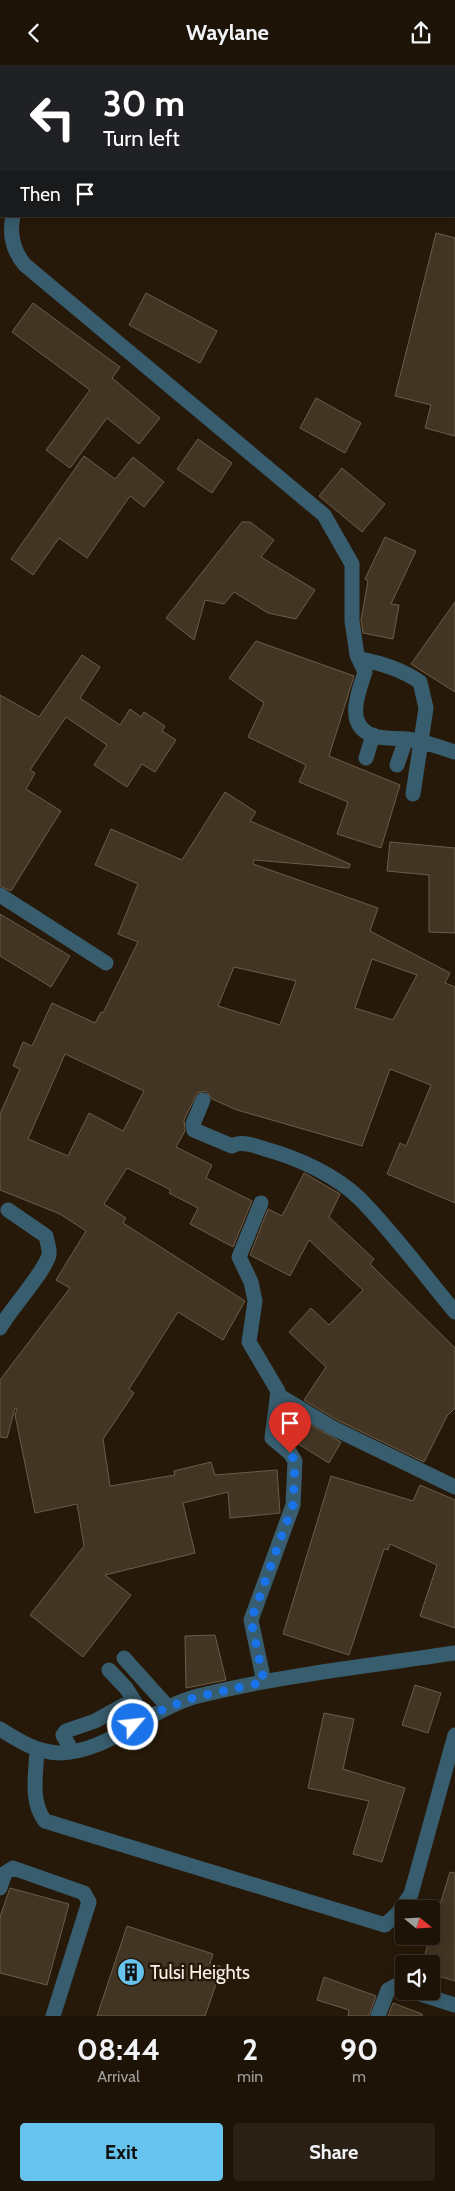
<!DOCTYPE html>
<style>
body{margin:0;font-family:Cabin,sans-serif;background:#2a2015;color:#f1f3f6;height:100vh;display:flex;flex-direction:column;font-size:19px;white-space:nowrap}
*{box-sizing:border-box;margin:0}
p{font-size:16px;color:#a09e9b}
.icon{flex:none;width:28px;height:28px;fill:none;stroke:currentColor;stroke-width:2;stroke-linecap:round;stroke-linejoin:round}
.map{position:relative;height:1951px;overflow:hidden}
.drawer{display:flex;flex-direction:column;background:#1d1307;flex:1}
.drawer>*{flex:none}
.top-card{position:absolute;left:0px;top:0px;width:455px;height:152px;box-shadow:0 2px 12px #0003,0 0 0 1px #3b3228;background:#202124;color:#fff;overflow:hidden}
.needle{width:32px;rotate:108deg}
.buttons{position:absolute;left:395px;top:1835px;display:grid;gap:10px}
.buttons a{display:grid;place-items:center;width:45px;height:45px;border-radius:5px;background:#1d1307;box-shadow:0 2px 12px #0003,0 0 0 1px #3b3228;font-size:25px}
.pin{position:absolute;display:grid;place-items:center;width:42px;height:42px;color:#fff;margin:-51px -21px;border-radius:50% 50% 50% 0;rotate:-45deg;box-shadow:0 0 5px #0007}
.pin .icon{rotate:45deg}
.me{position:absolute;width:55px;margin:-28px;rotate:62deg;stroke-linejoin:round;filter:drop-shadow(0 0 4px #0008)}
.turn{display:flex;align-items:center;gap:18px;height:105px;padding:0 20px;font-size:22px}
.turn .icon{width:65px;height:65px;stroke-width:2.5}
.turn b{display:block;font-size:35px;line-height:42px}
.then{display:flex;align-items:center;height:48px;padding:0 20px;background:#0003;gap:10px;font-size:19px}
.eta{display:flex;justify-content:space-evenly;align-items:center;height:85px;text-align:center}
.eta b{font-size:30px;font-weight:800;line-height:35px}
.button{display:flex;gap:10px;margin-top:auto;padding:10px 20px}
.button a{flex:1;height:58px;border-radius:5px;background:#66c4ef;color:#111;font-size:20px;font-weight:800;line-height:58px;text-align:center}
.button a+a{background:#2a2015;color:#f1f3f6}
header{display:flex;justify-content:space-between;align-items:center;height:65px;padding:0 20px;background:#1d1307;font-size:22px;font-weight:800}
.map>svg:first-child{display:block}
.building{fill:#433523;stroke:#6c5c4a;fill-rule:evenodd}
.lines{fill:none;stroke-linecap:round;stroke-linejoin:round}
.street{stroke:#385d6e;stroke-width:15}
.secondary{stroke:#43819e;stroke-width:15}
.route{stroke:#1a73e8;stroke-width:9;stroke-dasharray:0 16.2}
.labels{text-anchor:middle;stroke-width:5;stroke-linejoin:round;paint-order:stroke}
.poi-label{font-size:19px;fill:#fbf1e7;stroke:#271909;text-anchor:start}
</style>
<header><svg class="icon" aria-label="back" viewBox="0 0 24 24"><path d="M15 5l-7 7 7 7"/></svg>Waylane<svg class="icon" aria-label="share" viewBox="0 0 24 24"><path d="M12 15V3M7 8l5-5 5 5M5 13v7h14v-7"/></svg></header>
<div class="map">
<svg width="455" height="1951" viewBox="0 0 455 1951">
<rect width="100%" height="100%" fill="#271909"/>
<path class="building" d="M436,168L455,173V371L425,363L431,340L395,331Z
M146,228L217,266L200,298L129,260Z
M33,238L120,302L112,313L160,353L139,379L107,353L70,403L46,385L90,325L12,267Z
M316,333L361,358L345,388L300,363Z
M198,374L232,398L212,428L177,404Z
M84,391L115,414L133,392L164,417L144,442L130,431L87,493L59,473L33,510L11,494Z
M342,403L385,439L362,467L319,431Z
M242,457H250L274,475L261,492L315,525L296,554L268,548L234,527L224,539L205,535L194,575L166,553Z
M385,472L416,486L391,539L399,540L393,574L363,568L361,555L368,516L365,514Z
M455,537V627L411,599Z
M256,576L354,611L329,691L400,720L381,783L337,769L348,737L299,717L306,700L248,672L264,638L229,613Z
M82,590L100,602L80,633L120,660L130,644L141,652L144,647L165,661L162,666L176,675L155,707L142,699L127,722L94,700L107,680L66,652L30,705L35,708L26,724L61,746L11,826L0,821V630L39,652Z
M225,727L256,747L250,756L350,799L349,803L254,795L253,799L378,843L370,866L450,908L445,918L455,922V1138L387,1109L400,1078L406,1081L431,1020L390,1004L362,1081L237,1045L212,1034L206,1026L197,1028L184,1055L185,1066L176,1082L212,1100L206,1113L252,1136L233,1182L190,1159L198,1143L169,1128L171,1125L127,1103L104,1139L126,1153L123,1158L245,1236L223,1275L178,1247L129,1324L134,1328L103,1374L110,1421L175,1410L174,1406L211,1397L215,1410L277,1405L280,1448L230,1453L228,1427L183,1438L195,1488L105,1510L131,1530L83,1592L30,1550L84,1481L77,1439L35,1448L15,1350L17,1344L15,1343L7,1373L0,1372V1315L70,1223L56,1215L86,1166L60,1149L0,1125V1049L20,1004L13,1001L23,977L32,981L52,938L95,958L101,947L103,948L138,877L118,869L138,819L95,800L111,764L182,795ZM372,894L417,910L393,955L355,943ZM234,902L296,916L280,960L218,941ZM65,989L144,1026L123,1066L89,1048L68,1091L28,1074Z
M390,777L455,783V868L429,867V810L387,806Z
M0,849L70,891L51,922L0,891Z
M304,1108L340,1129L329,1152L374,1194L370,1199L455,1283V1343L447,1351L424,1397L337,1355L304,1335L326,1302L289,1267L311,1243L329,1260L363,1225L309,1175L290,1211L250,1190L268,1144L282,1151Z
M294,1350L341,1377L329,1398L282,1369L289,1351L292,1353Z
M331,1411L413,1436L420,1420L455,1435V1563L420,1551L437,1500L390,1479L388,1485L384,1484L349,1590L283,1569Z
M215,1570L226,1615L186,1623L185,1571Z
M415,1620L441,1628L428,1668L402,1660Z
M324,1648L354,1654L343,1704L405,1723L382,1797L353,1789L369,1736L308,1723Z
M450,1807L455,1808V1916L431,1909V1899H422Z
M10,1823L69,1839L47,1920L0,1908V1852Z
M127,1861L213,1889L210,1898L222,1902L205,1951H97Z
M324,1912L376,1931L369,1951H348L349,1945L317,1935Z
M393,1938L422,1949V1951H388Z"/>
<g class="lines">
<path class="street" d="M13,151C9,170 13,186 25,200L324,450L352,499V556L357,590L365,607C358,628 344,661 374,671C385,674 395,673 406,674C423,676 439,682 455,687
M359,594C382,598 401,604 420,617L426,643L413,729
M366,693L373,670
M397,700L406,674
M0,830L106,898
M203,1035L193,1059L194,1065L232,1081C241,1075 256,1081 265,1084C298,1093 335,1110 359,1133C393,1167 424,1210 455,1247
M261,1138L239,1192L251,1217L255,1236L249,1277L278,1326L272,1373L290,1388L295,1396L293,1440L251,1555L264,1617
M0,1263C11,1243 44,1208 49,1190C50,1185 47,1177 46,1171L8,1145
M278,1330L333,1363L455,1422
M124,1593L168,1642
M109,1605L126,1623L138,1642
M0,1664C19,1676 36,1687 59,1688C107,1688 151,1643 198,1631C282,1610 369,1601 455,1588
M37,1685C36,1708 30,1737 45,1756L385,1860L398,1848L411,1829L455,1670
M72,1686L63,1670L66,1666L95,1656L133,1635
M0,1823L5,1808L13,1803L84,1828L89,1837L53,1951
M411,1926L455,1940
M378,1951L388,1925L395,1921L404,1924"/>
<path class="secondary" d="M0,55H1
M454,104H455"/>
</g>
<g class="lines">
<path class="route" d="M133,1660L168,1642L196,1632L264,1617L251,1555L293,1440L295,1396L290,1388"/>
</g>
<defs>
<g id="building-disc" transform="scale(1.4375)"><circle r="9.5" fill="#66c4ef" stroke="#271909"/><path d="M-4-6H4V6H1V3H-1V6H-4ZM-2.5-4.3h1.7v1.8h-1.7ZM.8-4.3h1.7v1.8H.8ZM-2.5-1h1.7V.8h-1.7ZM.8-1h1.7V.8H.8Z" fill="#111"/></g>
</defs>
<g fill-rule="evenodd">
<use href="#building-disc" x="131" y="1907"/>
</g>
<g class="labels">
<g class="poi-label">
<text x="150" y="1914">Tulsi Heights</text>
</g>
</g>
</svg>
<div class="buttons">
<a><svg class="needle" viewBox="-14 -14 28 28"><path d="M0-13l5 13h-10z" fill="#e53935"/><path d="M0 13l5-13h-10z" fill="#a09e9b"/></svg></a>
<a><svg class="icon" aria-label="sound" viewBox="0 0 24 24"><path d="M4 9h4l5-4v14l-5-4H4zM17 9q2 3 0 6"/></svg></a>
</div>
<div class="pin" style="left:290px;top:1388px;background:#d93025"><svg class="icon" aria-label="arrive" viewBox="0 0 24 24"><path d="M6 21V4h12l-3 4 3 4H6"/></svg></div>
<svg class="me" style="left:133px;top:1660px" viewBox="-20 -20 40 40"><circle r="17" fill="#1a73e8" stroke="#fff" stroke-width="3"/><path d="M0-11L8 9 0 5-8 9z" fill="#fff"/></svg>
<div class="top-card">
<div class="turn"><svg class="icon" aria-label="left" viewBox="0 0 24 24"><path d="M17 20v-9H6M10 6l-5 5 5 5"/></svg><div><b>30 m</b>Turn left</div></div>
<div class="then">Then<svg class="icon" aria-label="arrive" viewBox="0 0 24 24"><path d="M6 21V4h12l-3 4 3 4H6"/></svg></div>
</div>
</div>
<section class="drawer">
<div class="eta">
<div><b>08:44</b><p>Arrival</p></div>
<div><b>2</b><p>min</p></div>
<div><b>90</b><p>m</p></div>
</div>
<div class="button"><a>Exit</a><a>Share</a></div>
</section>
